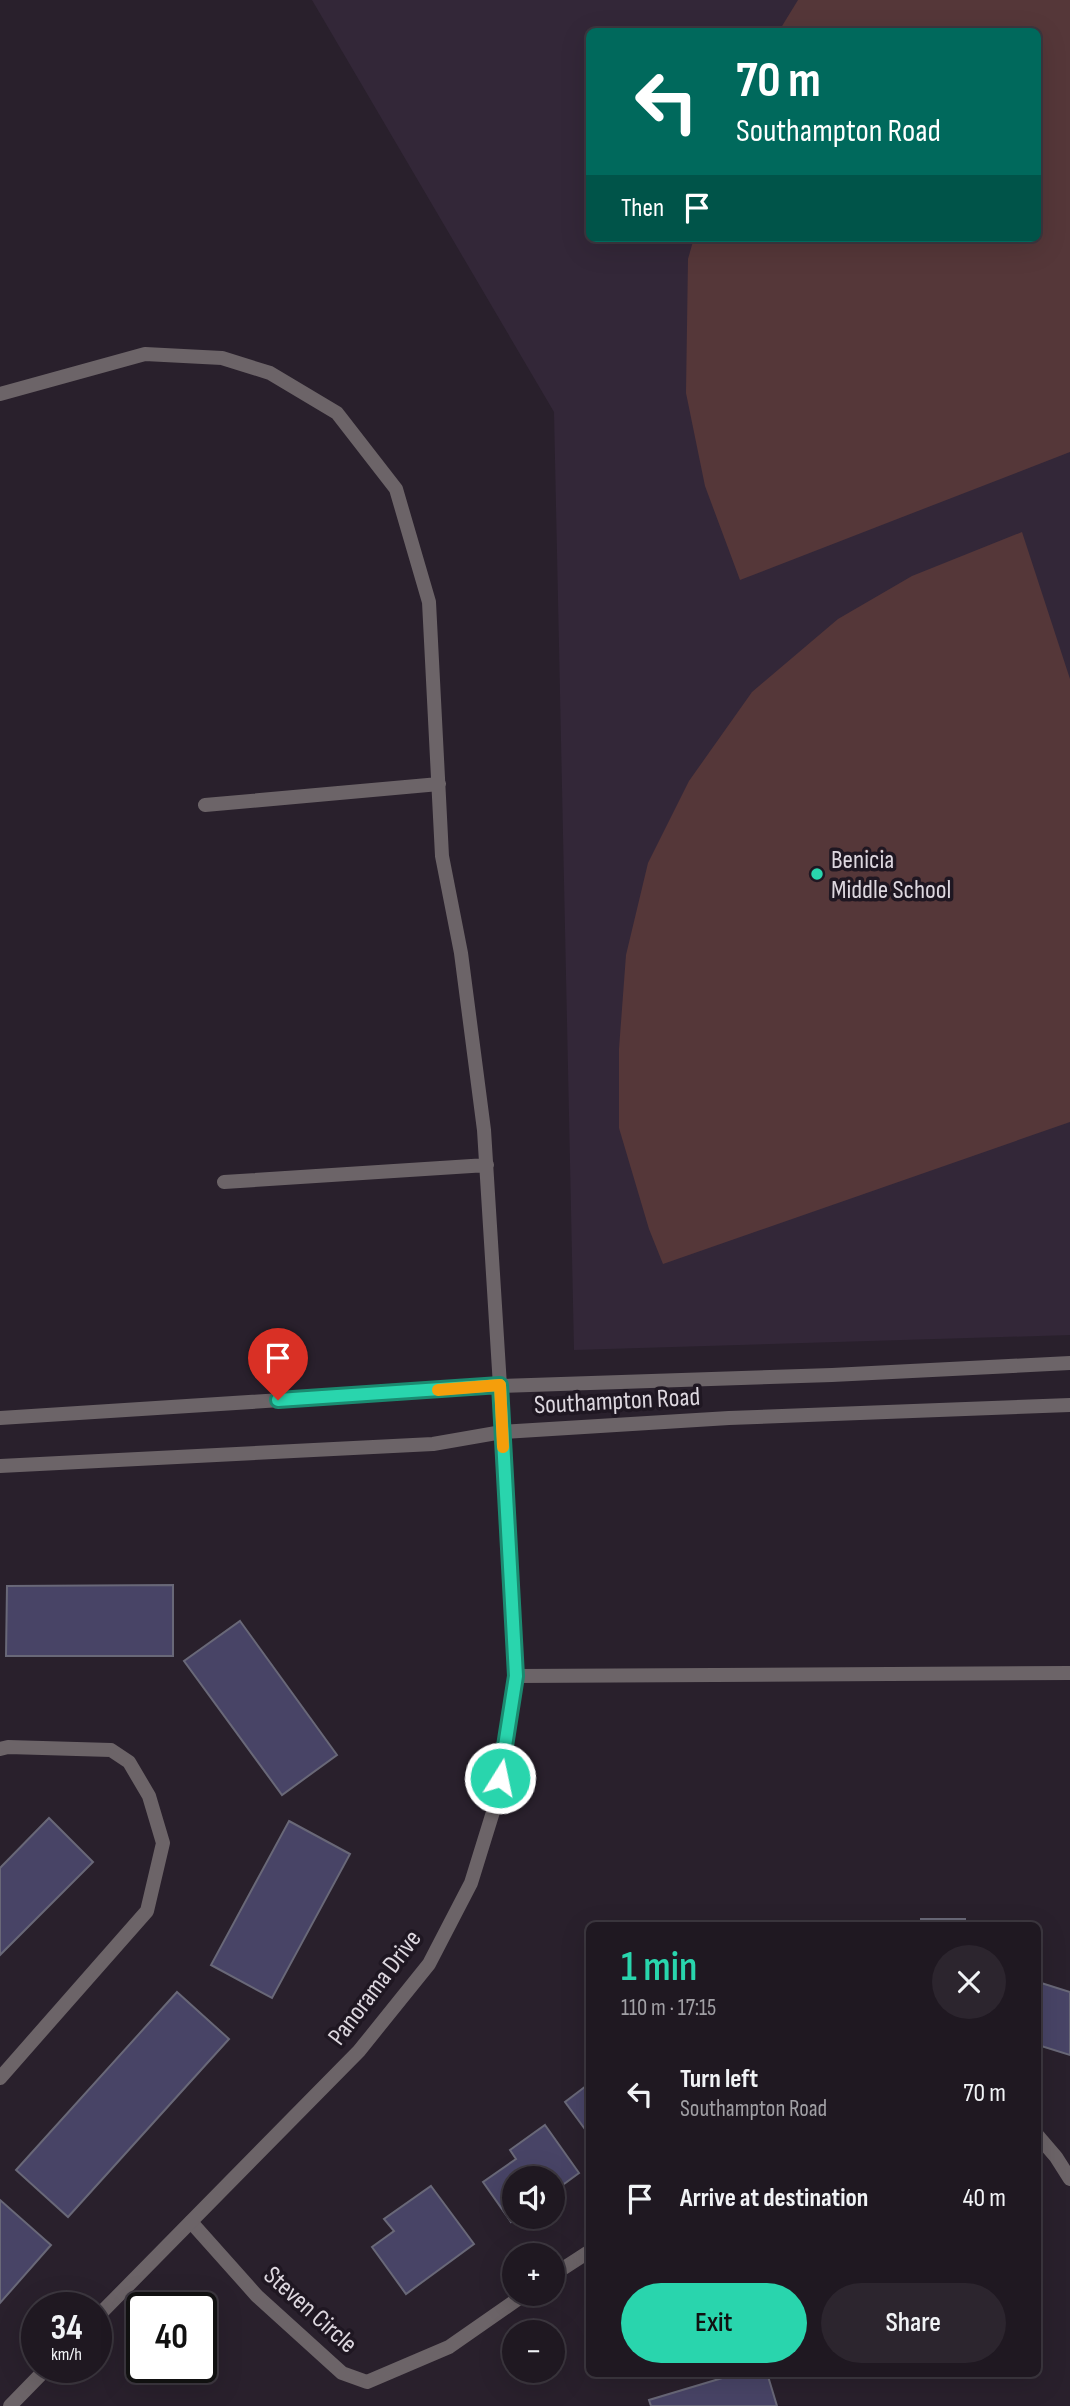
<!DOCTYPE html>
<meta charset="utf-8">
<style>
body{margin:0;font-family:"Sofia Sans Condensed",sans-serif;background:#2c252e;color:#f1f3f6;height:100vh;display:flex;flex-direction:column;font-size:26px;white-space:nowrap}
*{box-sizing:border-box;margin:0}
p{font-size:23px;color:#a1a0a5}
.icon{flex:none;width:38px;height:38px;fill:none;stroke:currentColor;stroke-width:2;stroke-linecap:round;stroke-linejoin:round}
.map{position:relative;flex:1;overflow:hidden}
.side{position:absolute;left:586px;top:1922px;width:455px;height:455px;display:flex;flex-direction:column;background:#1f1821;border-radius:10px;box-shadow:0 7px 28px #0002,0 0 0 2px #3c373f}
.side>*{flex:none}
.guide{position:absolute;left:586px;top:28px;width:455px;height:214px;border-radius:10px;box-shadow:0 7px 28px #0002,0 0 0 2px #3c373f;background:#00695c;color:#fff;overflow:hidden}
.controls{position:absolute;left:502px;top:2166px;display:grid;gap:14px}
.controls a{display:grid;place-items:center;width:63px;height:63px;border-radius:50%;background:#1f1821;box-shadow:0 7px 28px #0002,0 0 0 2px #3c373f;font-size:35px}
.speed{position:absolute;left:21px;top:2292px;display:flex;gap:14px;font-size:35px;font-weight:700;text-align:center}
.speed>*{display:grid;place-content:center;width:91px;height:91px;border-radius:50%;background:#1f1821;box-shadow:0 7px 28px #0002,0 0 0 2px #3c373f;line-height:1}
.speed small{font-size:18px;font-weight:400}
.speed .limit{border:4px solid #111;border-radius:10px;background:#fff;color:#111}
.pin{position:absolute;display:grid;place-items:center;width:60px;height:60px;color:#fff;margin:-72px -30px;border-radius:50% 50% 50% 0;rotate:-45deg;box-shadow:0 0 7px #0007}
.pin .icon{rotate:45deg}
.me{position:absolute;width:77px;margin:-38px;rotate:10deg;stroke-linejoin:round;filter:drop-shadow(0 0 5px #0008)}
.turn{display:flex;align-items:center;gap:24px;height:147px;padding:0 35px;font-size:32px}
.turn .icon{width:91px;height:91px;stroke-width:2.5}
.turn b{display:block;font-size:49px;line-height:60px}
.then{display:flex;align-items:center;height:66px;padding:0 35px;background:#0003;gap:14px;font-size:26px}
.round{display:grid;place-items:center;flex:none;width:74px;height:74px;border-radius:37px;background:#2c252e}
.headline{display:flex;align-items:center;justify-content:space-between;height:119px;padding:0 35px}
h1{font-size:42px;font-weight:600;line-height:52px;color:#29d5ad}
.primary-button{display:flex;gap:14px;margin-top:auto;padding:14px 35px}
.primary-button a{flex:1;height:80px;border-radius:42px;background:#29d5ad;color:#111;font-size:28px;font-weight:600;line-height:80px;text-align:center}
.primary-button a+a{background:#2c252e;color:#f1f3f6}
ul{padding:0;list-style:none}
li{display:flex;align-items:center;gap:21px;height:105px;padding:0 35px}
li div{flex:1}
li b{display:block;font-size:26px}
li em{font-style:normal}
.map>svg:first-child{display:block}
.built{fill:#332738;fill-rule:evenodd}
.green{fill:#553739}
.building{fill:#484466;stroke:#696878;stroke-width:2}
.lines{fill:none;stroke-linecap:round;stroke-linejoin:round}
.service{stroke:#6c6468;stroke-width:14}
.minor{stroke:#6c6468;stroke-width:14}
.tertiary{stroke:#6c6468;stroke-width:14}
.route-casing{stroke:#1b8a70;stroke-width:18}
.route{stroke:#29d5ad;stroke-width:12}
.slow{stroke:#f59e0b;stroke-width:12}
.poi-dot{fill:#29d5ad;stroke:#1f1722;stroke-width:2.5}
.labels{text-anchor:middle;stroke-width:7;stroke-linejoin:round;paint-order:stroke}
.poi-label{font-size:26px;fill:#ddd7df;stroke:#1f1722;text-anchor:start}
.street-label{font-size:26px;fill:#ddd7df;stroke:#1f1722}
</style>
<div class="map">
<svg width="1070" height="2406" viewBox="0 0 1070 2406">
<rect width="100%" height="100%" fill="#29202c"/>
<path class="built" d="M312,0H1070V1335L574,1350L554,412ZM590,32H1038V238H590Z"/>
<path class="green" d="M798,0H1070V452L740,580L705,486L686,393L688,259L694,238H1038V32L779,31Z
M1022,532L1070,679V1122L663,1264L649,1229L619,1128V1049L626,955L648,863L689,781L752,692L838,619L912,576Z"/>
<path class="building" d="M173,1585V1656H6L7,1586Z
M240,1621L337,1755L282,1795L184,1661Z
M49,1818L93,1862L0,1955V1868Z
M289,1821L350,1854L272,1998L211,1965Z
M921,1919H965V1925H921Z
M1038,1982L1070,1992V2055L1038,2045Z
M177,1992L229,2039L68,2217L16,2170Z
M590,2083V2136L565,2102Z
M545,2125L579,2173L553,2192V2179H514V2217H517L511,2222L483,2182L516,2159L510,2150Z
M431,2186L474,2244L406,2294L372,2247L394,2231L384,2219Z
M0,2200L51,2245L0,2303Z
M739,2373H767L777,2406H651L649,2400Z"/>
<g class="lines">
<path class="service" d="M0,394L145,354L222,358L270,373L337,413L396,489L429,602L442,856L461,953L484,1130L500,1386
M205,805L439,784
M224,1182L487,1165
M516,1676L1070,1673
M0,1749L8,1747L111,1750L129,1762L149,1796L163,1843L147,1911L0,2078"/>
<path class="minor" d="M1038,2136L1056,2157L1070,2179
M191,2222L257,2296L342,2373L367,2382L449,2347L525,2294
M553,2275L590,2251"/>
<path class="tertiary" d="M0,1418L500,1386L832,1375L1070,1363
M0,1466L433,1444L502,1432L729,1418L1070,1405
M96,2318L359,2051L429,1964L471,1883L497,1799L516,1676L500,1386
M10,2406L47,2368"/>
</g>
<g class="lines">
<g class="route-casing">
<path id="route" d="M278,1400L500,1385L516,1676L500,1778"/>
</g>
<use href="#route" class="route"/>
<path class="slow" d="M438,1390L500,1385L503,1447"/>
</g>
<circle class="poi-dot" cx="817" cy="874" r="7"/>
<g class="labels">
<g class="poi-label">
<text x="831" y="868">Benicia<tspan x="831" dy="30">Middle School</tspan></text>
</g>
<g class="street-label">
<text transform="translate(617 1400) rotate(-3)" y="9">Southampton Road</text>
<text transform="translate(374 1987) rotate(-53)" y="9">Panorama Drive</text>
<text transform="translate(311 2309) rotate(42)" y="9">Steven Circle</text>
</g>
</g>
</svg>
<div class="controls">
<a><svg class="icon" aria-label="sound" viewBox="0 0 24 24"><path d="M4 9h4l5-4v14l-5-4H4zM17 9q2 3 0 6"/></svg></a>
<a>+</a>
<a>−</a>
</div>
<div class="speed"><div>34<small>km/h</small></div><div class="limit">40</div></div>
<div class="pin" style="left:278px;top:1400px;background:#d93025"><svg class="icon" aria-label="arrive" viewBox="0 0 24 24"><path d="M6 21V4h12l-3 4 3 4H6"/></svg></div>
<svg class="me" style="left:500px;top:1778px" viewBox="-20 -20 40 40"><circle r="17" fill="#29d5ad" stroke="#fff" stroke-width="3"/><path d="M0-11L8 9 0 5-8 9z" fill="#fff"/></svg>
<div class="guide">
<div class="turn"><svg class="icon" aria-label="left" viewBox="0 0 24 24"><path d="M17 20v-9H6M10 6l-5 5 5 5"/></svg><div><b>70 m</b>Southampton Road</div></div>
<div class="then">Then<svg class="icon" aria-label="arrive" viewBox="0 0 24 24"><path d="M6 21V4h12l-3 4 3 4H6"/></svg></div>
</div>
<section class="side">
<div class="headline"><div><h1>1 min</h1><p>110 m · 17:15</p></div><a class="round"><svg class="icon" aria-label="close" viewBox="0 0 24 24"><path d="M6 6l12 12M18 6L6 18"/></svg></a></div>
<ul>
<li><svg class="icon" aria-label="left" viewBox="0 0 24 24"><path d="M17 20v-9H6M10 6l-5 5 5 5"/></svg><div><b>Turn left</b><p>Southampton Road</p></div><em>70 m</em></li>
<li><svg class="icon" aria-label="arrive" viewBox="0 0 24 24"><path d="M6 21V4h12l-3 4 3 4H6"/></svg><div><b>Arrive at destination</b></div><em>40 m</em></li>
</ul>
<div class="primary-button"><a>Exit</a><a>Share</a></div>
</section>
</div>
